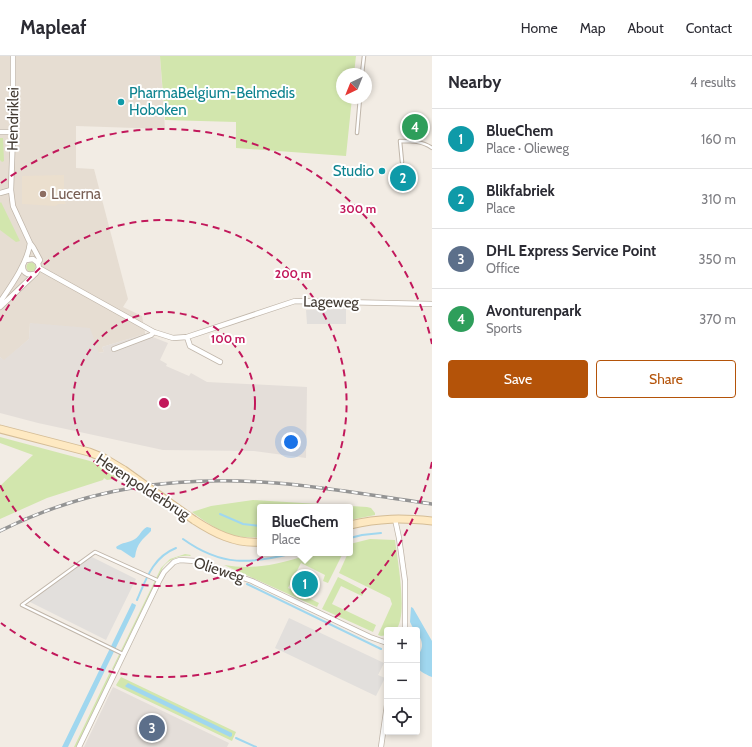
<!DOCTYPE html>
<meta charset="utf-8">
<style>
body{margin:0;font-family:Cabin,sans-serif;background:#f2f2f3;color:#2b2b33}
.controls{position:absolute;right:12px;bottom:12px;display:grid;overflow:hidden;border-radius:4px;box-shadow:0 2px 6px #0003}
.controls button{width:36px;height:36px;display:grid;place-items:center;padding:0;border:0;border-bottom:1px solid #e1e1e2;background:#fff;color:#2b2b33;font:20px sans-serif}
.compass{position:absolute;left:336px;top:12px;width:36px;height:36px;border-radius:50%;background:#fff;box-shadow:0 2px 6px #0003;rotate:223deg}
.you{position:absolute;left:291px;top:386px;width:14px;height:14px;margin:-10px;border:3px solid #fff;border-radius:50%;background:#1a73e8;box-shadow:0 0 0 6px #1a73e833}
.badge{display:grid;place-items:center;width:26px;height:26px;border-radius:50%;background:#b45309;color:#fff;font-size:13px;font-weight:700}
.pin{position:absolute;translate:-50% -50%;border:2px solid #fff;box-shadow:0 1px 4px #0006}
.popup{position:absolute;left:257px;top:448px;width:96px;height:52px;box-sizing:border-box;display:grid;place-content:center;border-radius:4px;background:#fff;filter:drop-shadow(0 1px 3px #0005);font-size:13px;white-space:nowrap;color:#7c7c81}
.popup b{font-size:15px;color:#2b2b33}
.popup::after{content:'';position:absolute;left:50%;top:100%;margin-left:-8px;border:8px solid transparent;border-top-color:#fff}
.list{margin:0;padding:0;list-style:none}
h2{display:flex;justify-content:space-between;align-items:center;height:52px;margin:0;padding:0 16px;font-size:17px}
h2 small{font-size:13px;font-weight:400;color:#7c7c81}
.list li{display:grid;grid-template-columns:26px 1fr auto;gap:12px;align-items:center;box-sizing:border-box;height:60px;padding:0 16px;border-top:1px solid #e1e1e2}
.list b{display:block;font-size:15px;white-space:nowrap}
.list p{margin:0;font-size:13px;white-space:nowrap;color:#7c7c81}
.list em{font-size:13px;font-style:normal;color:#7c7c81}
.actions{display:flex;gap:8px;padding:12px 16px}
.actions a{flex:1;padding:9px 0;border:1px solid #b45309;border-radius:4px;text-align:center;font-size:14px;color:#b45309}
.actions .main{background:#b45309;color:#fff}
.icon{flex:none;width:22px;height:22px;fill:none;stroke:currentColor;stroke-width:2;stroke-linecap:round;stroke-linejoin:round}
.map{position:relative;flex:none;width:432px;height:691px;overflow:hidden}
header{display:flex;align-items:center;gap:24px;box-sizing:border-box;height:56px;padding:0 20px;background:#fff;border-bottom:1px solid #e1e1e2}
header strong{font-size:19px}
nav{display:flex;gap:22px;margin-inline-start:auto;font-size:14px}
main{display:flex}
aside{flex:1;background:#fff}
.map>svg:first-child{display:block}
</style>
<header>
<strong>Mapleaf</strong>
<nav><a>Home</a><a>Map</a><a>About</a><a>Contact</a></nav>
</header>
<main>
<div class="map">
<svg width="432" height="691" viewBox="0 0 432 691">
<rect width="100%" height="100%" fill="#f2ece4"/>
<path fill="#e6ddd2" d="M0,0H160L165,73L76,70V112L94,113L128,243L123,251L142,260L145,276V278L102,291L104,296L98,297L30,267L29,283L4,305L0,301Z"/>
<path fill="#e4ded9" d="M30,267L90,272L99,297L104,296L102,291L145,278L168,287L160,304L167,308L166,310L189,320L191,317L207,326L307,331L306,402L254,395L163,394L38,367L0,357V301L4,304L29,283Z
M113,631L229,687L227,691H84Z"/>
<path fill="#ebdfce" d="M64,119V144L66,148H59L55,150L22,148V120Z"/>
<path fill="#d2e6ad" d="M160,0H356L354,18H342V42H352L346,100L236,92V66L165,64Z
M0,82H3L4,105L2,106L0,104Z
M1,146L20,185L16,186L0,174V147Z
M26.5 211a4.5 4.5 0 1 1 9 0a4.5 4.5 0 1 1-9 0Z
M0,381L90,405L102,410L120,422L107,424L104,422L103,424L47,442L0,463V430L33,399L0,387Z
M253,444L367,451L371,452L375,457V459L350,464V451H260V481C231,484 214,472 192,456L211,450Z
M370,483L395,484C397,501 409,564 395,574H387V579L381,580L378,579L392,548L390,542L339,517L348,497H350V488Z
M316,497H343L328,527L323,525L325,519L301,507L288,532L319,547L317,551L224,509C259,515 283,506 316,497Z
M185,498L191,499L190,500C179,499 170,503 163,511L113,614L112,613L161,512L170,503Z
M338,521L365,535L362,540L341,530L332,548L376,569L373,576L322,553Z
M110,616L112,617L76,691H74Z
M121,621L236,676L232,685L117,630L116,629Z"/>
<path fill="#e2dfdc" d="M346,253V268H307L306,254Z
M90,500L136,523L106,584L28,545Z
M289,562L384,607L378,619L385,622L376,640L275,592Z"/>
<path fill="#a0d7ef" d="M147,471L151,472V475C142,484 137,487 135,501L133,502L121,494L117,493L116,491C122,486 129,487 135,483C140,480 141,474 147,471Z
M132,547L136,549L135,552L68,691H62Z
M411,551L413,552L432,585V621C423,617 413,613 418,601C419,597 422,594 422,589C422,583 418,579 417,574H414L410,566Z
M128,627L232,677V680L230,681L126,631L125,630Z"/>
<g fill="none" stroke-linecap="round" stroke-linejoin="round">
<path stroke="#a0d7ef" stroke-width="2" d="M220,458L243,468L260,470
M350,482L362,479L381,477
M183,483C222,511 250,508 294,497
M247,528L381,593
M137,544C146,523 153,501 176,492
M236,682L256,691"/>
<g stroke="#c0b6aa" stroke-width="4.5">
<path id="lane" d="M362,18L364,0
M357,77L360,42
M402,106L400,85C412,85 422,85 432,92
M123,598L22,549L95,496L159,525"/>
</g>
<g stroke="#c0b6aa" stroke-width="6">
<path id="street" d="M13,0V76L11,134L13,150L30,187L33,191L40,204L38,207L39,212
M0,76H13
M0,137L11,134
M26,204L33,203L38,207
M23,209C22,216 27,220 34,218
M39,212L154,276L173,282L187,281L295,245L432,248
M0,246C11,230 28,206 30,187
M0,251L36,217L39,212
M187,281L190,290L220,306
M114,293L151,279L154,276
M395,463L399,482L405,525V574
M417,587V591
M79,691L159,525L164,516L174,506L180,504L195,505L252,525L370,581L387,587
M381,691L387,649"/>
</g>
<g stroke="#d5bd96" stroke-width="9">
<path id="secondary" d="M0,373L89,396L104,402L124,414
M194,464C214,477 235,488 260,486
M350,469C380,462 402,462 432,465"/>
</g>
<use href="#lane" stroke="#fff" stroke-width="2.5"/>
<use href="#street" stroke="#fff" stroke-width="4.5"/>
<use href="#secondary" stroke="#fee9c2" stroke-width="7"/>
<g stroke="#949494" stroke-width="3.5">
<path id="rail" d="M0,475C88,431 179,419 276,427C328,431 380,441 432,448"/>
</g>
<use href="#rail" stroke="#fff" stroke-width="2" stroke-dasharray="6" stroke-linecap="butt"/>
<g stroke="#d5bd96" stroke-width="9" stroke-linecap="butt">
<path id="secondary-bridge" d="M124,414L194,464"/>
</g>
<use href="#secondary-bridge" stroke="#fee9c2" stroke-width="7"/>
</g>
<g fill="none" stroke="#c2185b" stroke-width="2" stroke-dasharray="7 5">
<circle cx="164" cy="347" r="91"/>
<path d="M0 265A183 183 0 1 1 0 429"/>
<path d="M432 406A274 274 0 0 1 1 567M1 127A274 274 0 0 1 432 288"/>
</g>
<g fill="#0f9aa8" stroke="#fff" stroke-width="1.5">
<circle cx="121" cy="46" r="4"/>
<circle cx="382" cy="115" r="4"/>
</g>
<circle fill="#8d6e63" stroke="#fff" stroke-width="1.5" cx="43" cy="138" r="4"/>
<g text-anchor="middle" stroke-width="4" stroke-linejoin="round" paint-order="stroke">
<g font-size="15" fill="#0d838f" stroke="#fff" text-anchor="start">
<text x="129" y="42">PharmaBelgium-Belmedis<tspan x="129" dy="17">Hoboken</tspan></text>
<text x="374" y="120" text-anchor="end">Studio</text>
</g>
<g font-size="15" fill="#443c34" stroke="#fff">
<text transform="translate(13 63) rotate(-89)" y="5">Hendriklei</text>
<text transform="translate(331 246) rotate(1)" y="5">Lageweg</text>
<text transform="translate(143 431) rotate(33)" y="5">Herenpolderbrug</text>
<text transform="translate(219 514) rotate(18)" y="5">Olieweg</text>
</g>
<g font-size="15" fill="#785e54" stroke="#fff" text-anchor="start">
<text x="51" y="143">Lucerna</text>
</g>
</g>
<circle cx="164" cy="347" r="6" fill="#c2185b" stroke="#fff" stroke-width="2"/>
<g font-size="12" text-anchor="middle" font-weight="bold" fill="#c2185b" stroke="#fff" stroke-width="4" stroke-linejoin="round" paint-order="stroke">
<text x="358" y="157">300 m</text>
<text x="293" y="222">200 m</text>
<text x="228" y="287">100 m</text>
</g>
</svg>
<div class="controls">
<button>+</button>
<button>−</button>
<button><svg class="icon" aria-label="locate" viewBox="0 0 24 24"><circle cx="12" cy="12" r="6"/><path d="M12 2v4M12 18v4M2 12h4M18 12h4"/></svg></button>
</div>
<svg class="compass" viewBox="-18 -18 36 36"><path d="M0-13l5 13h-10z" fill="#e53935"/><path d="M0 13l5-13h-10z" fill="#7c7c81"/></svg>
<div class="you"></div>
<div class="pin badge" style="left:305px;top:528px;background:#0f9aa8">1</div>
<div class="popup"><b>BlueChem</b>Place</div>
<div class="pin badge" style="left:403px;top:122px;background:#0f9aa8">2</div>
<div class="pin badge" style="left:152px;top:672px;background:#5c6f8a">3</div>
<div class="pin badge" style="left:415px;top:71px;background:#2e9e5b">4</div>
</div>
<aside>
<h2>Nearby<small>4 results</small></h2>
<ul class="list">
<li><span class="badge" style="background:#0f9aa8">1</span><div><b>BlueChem</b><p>Place · Olieweg</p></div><em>160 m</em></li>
<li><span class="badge" style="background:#0f9aa8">2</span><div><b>Blikfabriek</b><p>Place</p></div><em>310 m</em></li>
<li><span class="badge" style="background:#5c6f8a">3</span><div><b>DHL Express Service Point</b><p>Office</p></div><em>350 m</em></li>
<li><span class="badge" style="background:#2e9e5b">4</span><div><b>Avonturenpark</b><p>Sports</p></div><em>370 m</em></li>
</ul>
<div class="actions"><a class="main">Save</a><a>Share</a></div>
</aside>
</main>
